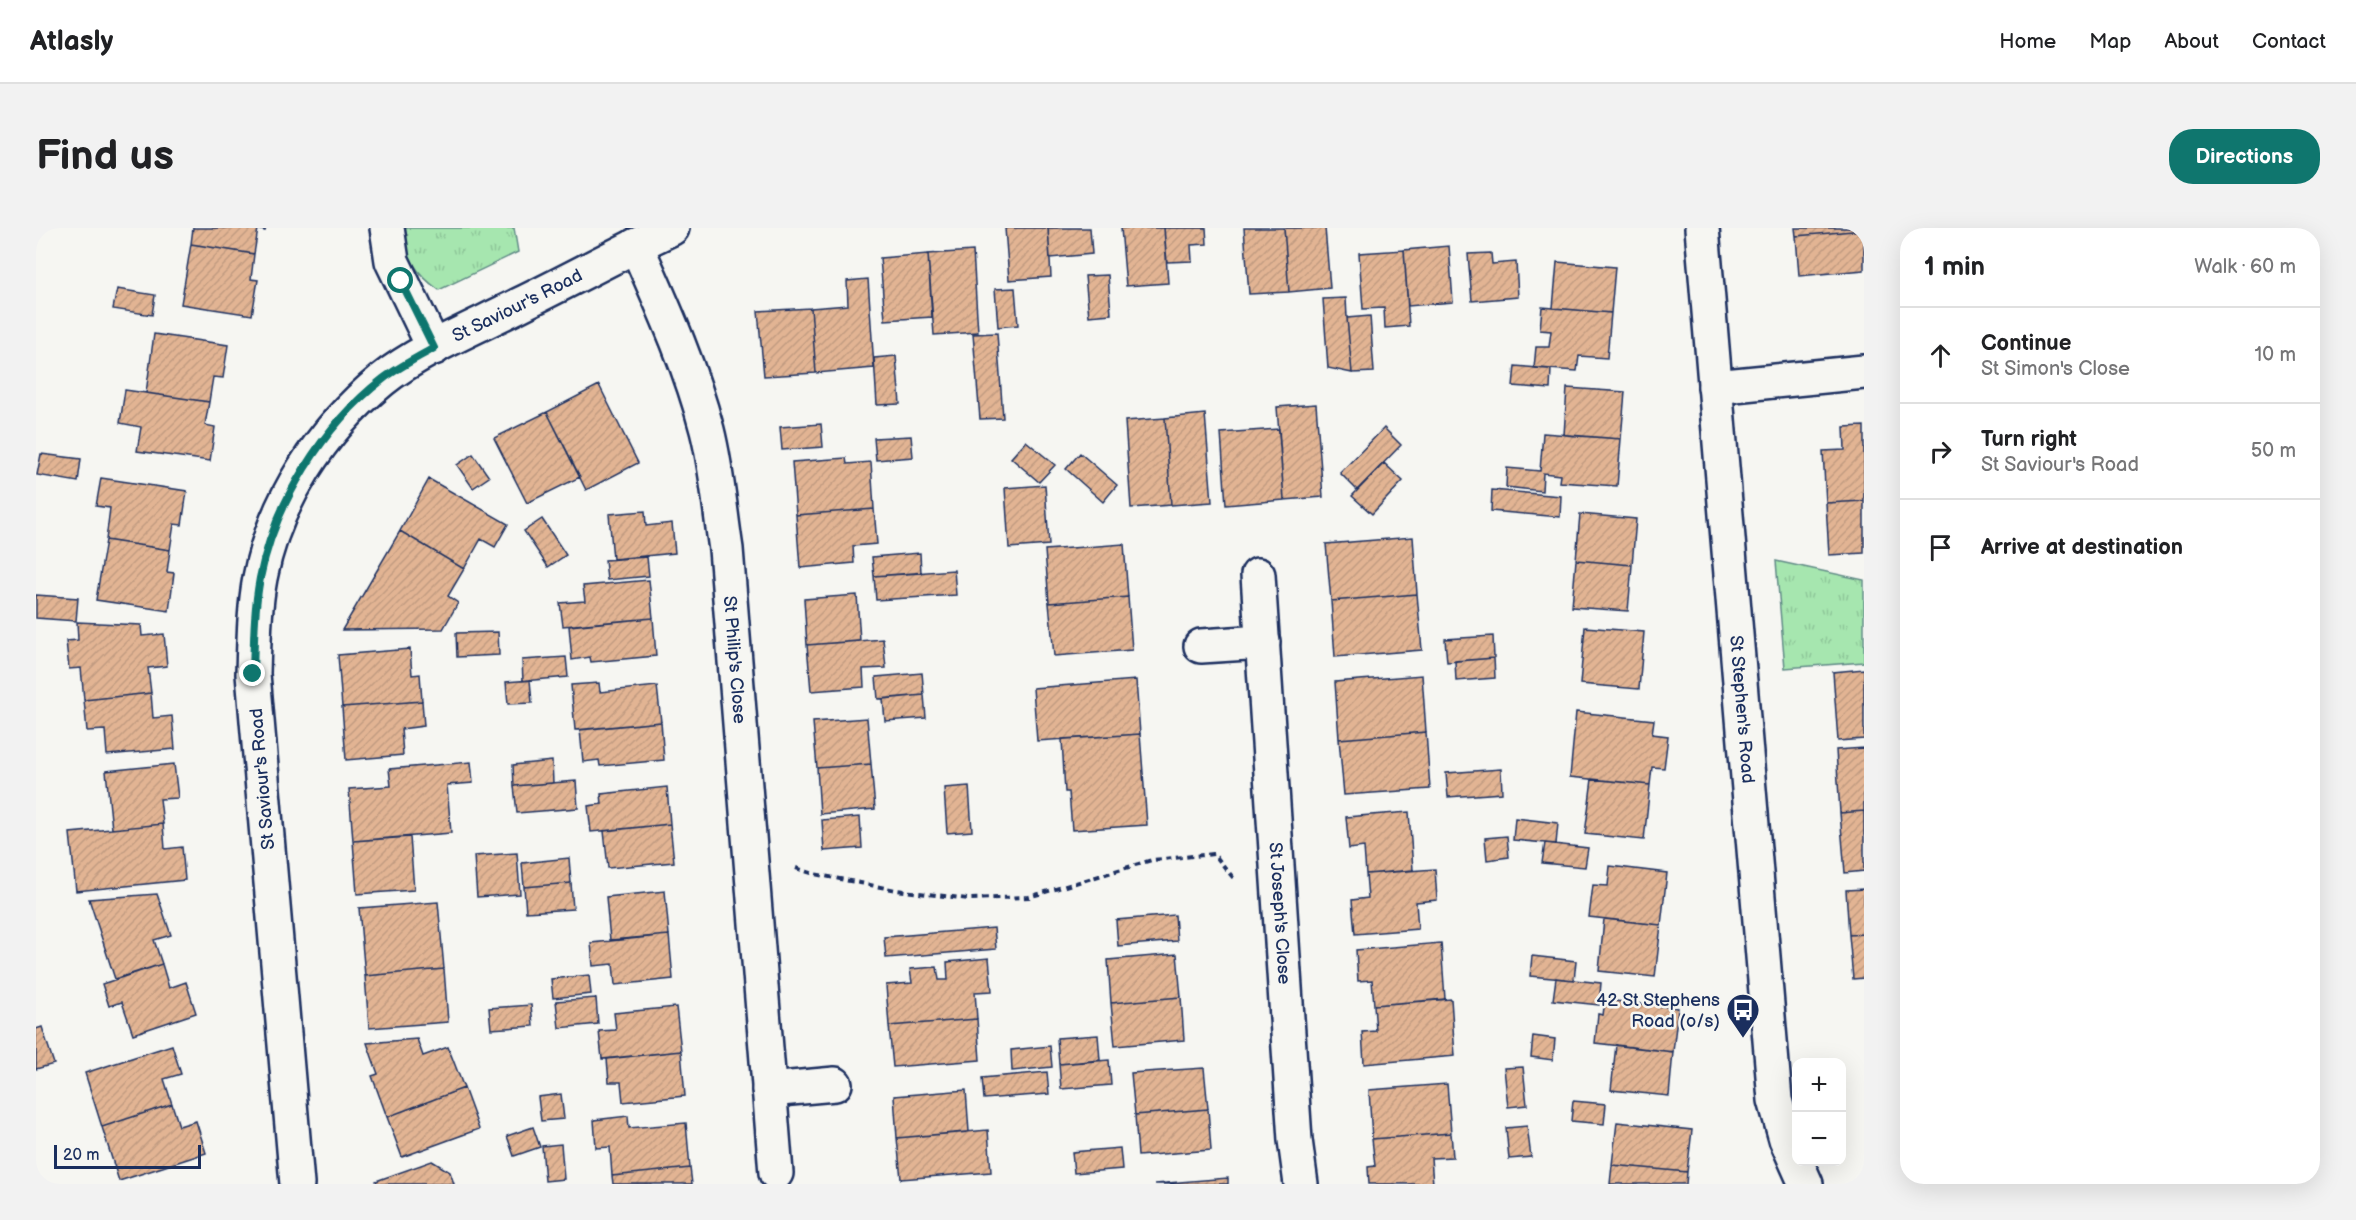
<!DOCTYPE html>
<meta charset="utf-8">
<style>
body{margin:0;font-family:"Balsamiq Sans",sans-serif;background:#f2f2f2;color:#202124}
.controls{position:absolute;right:18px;bottom:18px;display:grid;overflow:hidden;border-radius:12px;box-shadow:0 6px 24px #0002}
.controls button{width:54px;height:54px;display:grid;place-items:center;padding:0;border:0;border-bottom:2px solid #e0e0e0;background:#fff;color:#202124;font:30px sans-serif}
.scale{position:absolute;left:18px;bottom:15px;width:147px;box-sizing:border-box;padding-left:6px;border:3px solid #1b2f5e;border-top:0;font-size:16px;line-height:21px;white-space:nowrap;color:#1b2f5e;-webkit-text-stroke:4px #f6f6f2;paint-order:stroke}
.stop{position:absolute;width:18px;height:18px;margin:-14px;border:4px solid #0f766e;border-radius:50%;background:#fff}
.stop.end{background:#0f766e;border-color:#fff;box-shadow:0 2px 6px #0008}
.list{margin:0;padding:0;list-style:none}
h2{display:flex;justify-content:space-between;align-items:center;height:78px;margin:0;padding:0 24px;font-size:26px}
h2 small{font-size:20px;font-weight:400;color:#757577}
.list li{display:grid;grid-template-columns:39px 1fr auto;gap:18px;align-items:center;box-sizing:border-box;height:96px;padding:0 24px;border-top:2px solid #e0e0e0}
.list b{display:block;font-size:22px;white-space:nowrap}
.list p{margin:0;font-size:20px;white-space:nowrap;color:#757577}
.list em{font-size:20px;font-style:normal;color:#757577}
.icon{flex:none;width:33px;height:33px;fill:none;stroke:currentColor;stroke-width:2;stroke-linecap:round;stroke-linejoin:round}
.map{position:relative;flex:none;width:1828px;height:956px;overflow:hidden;border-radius:24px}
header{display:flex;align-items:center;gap:36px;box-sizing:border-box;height:84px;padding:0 30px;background:#fff;border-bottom:2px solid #e0e0e0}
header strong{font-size:28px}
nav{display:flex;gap:33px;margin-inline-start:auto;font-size:21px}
.intro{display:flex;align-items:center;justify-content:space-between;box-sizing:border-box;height:144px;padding:0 36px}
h1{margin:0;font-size:42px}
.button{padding:15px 27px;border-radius:24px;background:#0f766e;color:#fff;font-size:21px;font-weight:700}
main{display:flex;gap:36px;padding:0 36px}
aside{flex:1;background:#fff;border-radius:24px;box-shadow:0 6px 24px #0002}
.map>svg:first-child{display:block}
</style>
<header>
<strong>Atlasly</strong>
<nav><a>Home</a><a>Map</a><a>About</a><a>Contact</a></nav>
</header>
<div class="intro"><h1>Find us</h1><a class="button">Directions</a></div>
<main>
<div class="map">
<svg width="1828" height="956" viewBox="0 0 1828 956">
<defs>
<pattern id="grass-tufts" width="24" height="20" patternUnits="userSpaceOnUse" patternTransform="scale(1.5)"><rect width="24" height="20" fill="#a6e6af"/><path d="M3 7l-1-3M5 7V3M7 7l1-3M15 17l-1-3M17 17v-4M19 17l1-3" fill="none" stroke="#8ec699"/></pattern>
<pattern id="building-hatch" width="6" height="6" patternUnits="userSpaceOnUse" patternTransform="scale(1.5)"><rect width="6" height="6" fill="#e2b493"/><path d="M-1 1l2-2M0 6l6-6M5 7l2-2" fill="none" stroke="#c19b81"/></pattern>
</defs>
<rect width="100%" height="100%" fill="#f6f6f2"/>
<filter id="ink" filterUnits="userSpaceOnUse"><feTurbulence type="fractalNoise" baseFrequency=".0167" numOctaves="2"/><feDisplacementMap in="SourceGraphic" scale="12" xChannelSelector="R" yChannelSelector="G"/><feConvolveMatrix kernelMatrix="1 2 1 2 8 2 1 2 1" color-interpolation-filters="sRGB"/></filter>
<g filter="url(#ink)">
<path fill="url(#grass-tufts)" stroke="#608a86" stroke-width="1.5" d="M367,0H478L482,24L403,62C380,46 369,28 367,0Z
M1740,333L1828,352V434L1749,440Z"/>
<path fill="url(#building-hatch)" stroke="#1b2f5e" stroke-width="1.5" d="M157,0H230L229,3L222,1L218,26L155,16Z
M969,0H1012L1015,49L973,52Z
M1012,0H1054L1056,26L1014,30Z
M1085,0H1128L1132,55L1090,58Z
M1128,0H1170L1171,16L1155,17L1156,33L1131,34Z
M1208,0H1248L1253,64L1213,66Z
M1248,0H1289L1294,60L1253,64Z
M1759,0H1828V2L1760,8Z
M1828,2V42L1763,48L1760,8Z
M155,16L218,26L215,51L222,52L216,87L145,76Z
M1413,18L1417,74L1372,78L1368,22Z
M1368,22L1373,98L1349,100L1348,80L1327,81L1323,25Z
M937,23L942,104L898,107L892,26Z
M1455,25L1456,36L1480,34L1482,69L1436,73L1432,26Z
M892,26L896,89L849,92L844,30Z
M1521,34L1579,39L1575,85L1517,80Z
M1072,47L1075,86L1053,88L1049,48Z
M832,51L838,140L780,145L775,80L812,77L811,53Z
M979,60L982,97L962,99L959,61Z
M81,61L119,67L116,87L77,81Z
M1310,70L1311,90L1316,145L1292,140L1287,71Z
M1506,79L1575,85L1571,130L1543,128L1541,143L1498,140L1500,119H1513L1515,103L1504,102Z
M775,80L780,145L728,148L722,83Z
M1334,88L1338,144L1316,145L1311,90Z
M961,105L967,190L944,191L937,106Z
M118,106L192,117L187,150L177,149L173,174L110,165Z
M860,128L864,176L841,177L838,130Z
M1479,138L1515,141L1514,161L1477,158Z
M563,157L602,235L550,262L511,184Z
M1531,160L1589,164L1585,211L1528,207Z
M89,162L173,174L169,197L179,199L174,233L101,223L105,199L84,195Z
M1280,176L1287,269L1248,272L1241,179Z
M511,184L544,249L491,275L458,210Z
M1169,186L1176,274L1135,277L1129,190Z
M1129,190L1135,277L1095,280L1089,193Z
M785,196L787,219L746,222L744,199Z
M1828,198V273L1790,275L1787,223L1809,222L1808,199Z
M1348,200L1365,217L1321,262L1304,245Z
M1243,201L1248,272L1190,277L1185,205Z
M1507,205L1585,211L1581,258L1523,254L1524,247L1507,245L1506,263L1470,259L1471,240L1504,243Z
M875,208L877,229L840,232L838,210Z
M990,213L1019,237L1003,254L975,230Z
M1044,225L1081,257L1067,274L1030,241Z
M5,226L45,231L42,254L1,247Z
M437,226L453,249L437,260L421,237Z
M810,230L811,236L835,234L838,281L760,287L756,234Z
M1348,235L1367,253L1336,286L1316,268Z
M65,250L151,263L146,297L138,296L134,322L70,312L74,280L60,278Z
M393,251L472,296L459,319L445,311L428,341L364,303Z
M1009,257L1013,317L973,320L969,260Z
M1456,262L1525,268L1524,289L1455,283Z
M1828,273V325L1793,327L1790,275Z
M838,281L841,316L817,318L818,335L764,340L760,287Z
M609,283L610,298L636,295L639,325L577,331L573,286Z
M1544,286L1600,291L1596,337L1540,332Z
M506,291L530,327L512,339L488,303Z
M364,303L428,341L412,368L422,375L407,401L306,402Z
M1377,309L1381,366L1295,373L1290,316Z
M70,312L134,322L131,344L138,345L133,383L60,372Z
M1088,316L1092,369L1013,375L1009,322Z
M884,325L885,345L838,348L836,329Z
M611,329L613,348L571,352L569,332Z
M1540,332L1596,337L1592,383L1536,379Z
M918,342L920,367L840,372L838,348Z
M613,352L617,390L527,398L524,375L549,373L547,358Z
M1381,366L1386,422L1299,429L1295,373Z
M0,367L42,370L40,393L0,390Z
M821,367L824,413L771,417L768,371Z
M1092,369L1096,422L1018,428L1013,375Z
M617,390L620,428L555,434L554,429L536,432L533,398Z
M41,394L105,397L106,408L128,406L131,438L112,440L115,465L48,472L45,440L33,441L30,413L42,412Z
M1549,399L1608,404L1603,461L1544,456Z
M462,404L463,427L421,429L420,405Z
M1457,408L1458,430L1411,434L1409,411Z
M847,411L850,440L827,441L828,459L775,463L771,417Z
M374,421L376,447L384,446L386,473L306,479L302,427Z
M530,429L532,449L487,453L486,432Z
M1458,430L1459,450L1420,453L1419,433Z
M1828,441V511L1802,513L1797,444Z
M886,445L888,467L842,471L840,449Z
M1386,447L1390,504L1303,511L1299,454Z
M494,452L496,475L472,476L470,454Z
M1100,452L1104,506L1001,513L997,460Z
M563,455L564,464L621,458L625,494L539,502L535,457Z
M115,465L117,490L136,488L139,521L71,527L69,502L51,503L48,472Z
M888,467L890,490L849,493L847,471Z
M386,473L388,498L365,501L367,527L310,532L306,479Z
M1540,484L1618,492L1616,506L1632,508L1628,540L1616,539L1614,557L1534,549Z
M831,490L835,536L781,540L777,494Z
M625,494L628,532L564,538L563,532L547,534L544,502Z
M1390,504L1394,561L1308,567L1303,511Z
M1104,506L1111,597L1036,602L1033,564H1029L1026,511Z
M1828,520V583L1804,585L1800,522Z
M516,533L517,555L478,558L477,537Z
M435,534L437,555L411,557L415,605L317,613L313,561L355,558L353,541Z
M138,536L142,570L124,571L127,596L76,601L70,543Z
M835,536L839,581L784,586L781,540Z
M1465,541L1466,565L1412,569L1410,545Z
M1556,551L1614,557L1608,612L1549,606Z
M540,553L542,580L481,585L478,558Z
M933,558L936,603L911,605L908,560Z
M631,559L634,596L555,604L552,578L566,576L565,566Z
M1828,583V643L1809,645L1804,585Z
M1373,584L1377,642L1330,646L1328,619L1313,621L1310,589Z
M824,589L826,620L788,623L786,592Z
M1479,590L1522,595L1520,616L1477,612Z
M127,596L129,621L146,619L149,652L40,663L34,605Z
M634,596L638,634L572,640L568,603Z
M1471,608L1473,629L1451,632L1449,610Z
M374,609L378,662L321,666L317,613Z
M1509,615L1552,620L1549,639L1506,635Z
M481,625L484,666L441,669L438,628Z
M533,630L535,655L488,659L486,635Z
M1574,638L1631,645L1625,697L1553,689L1557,657L1572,658Z
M1399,641L1401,672L1380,674L1382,701L1319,706L1316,672L1332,670L1330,646Z
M535,655L537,681L490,684L488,659Z
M1828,661V706L1813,707L1810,662Z
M629,663L633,707L574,712L570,669Z
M121,666L135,707L118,712L126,736L79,751L53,671Z
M402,674L408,741L329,748L323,680Z
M1139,687L1141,713L1082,718L1080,692Z
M1568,691L1625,697L1619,749L1563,743Z
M958,700L960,721L850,730L848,709Z
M1828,706V750L1817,751L1813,707Z
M633,707L637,751L579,757L577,736L557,738L555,715Z
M1405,715L1409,771L1338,777L1336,752L1322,753L1320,722Z
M1141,726L1145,769L1075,775L1072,732Z
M1496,728L1540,733L1538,752L1494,748Z
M953,730L956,763L939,764L941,791L853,798L850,757L876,755L874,741L901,739L903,752H912L911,734Z
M126,736L133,760L150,754L160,785L97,806L86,774L73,778L66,756Z
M408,741L412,794L333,800L329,748Z
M553,747L555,766L517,770L515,751Z
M1520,750L1565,755L1563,777L1517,772Z
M1145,769L1148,812L1079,818L1075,775Z
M560,770L562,796L523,800L520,773Z
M1415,771L1419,828L1328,836L1326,804L1340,803L1338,777Z
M1569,772L1642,780L1637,824L1559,815L1562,786L1567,787Z
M495,777L497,798L455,801L453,780Z
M640,779L645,823L566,831L563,803L580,802L578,785Z
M941,791L944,832L857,839L853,798Z
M6,799L18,836L0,841V801Z
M1062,807L1064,832L1023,836L1021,810Z
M1497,808L1519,811L1517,832L1495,829Z
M381,811L387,828L412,819L428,860L351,889L336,848L342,846L331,815Z
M136,817L145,846L128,851L136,876L66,899L49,845Z
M1580,817L1637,824L1633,868L1575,862Z
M1014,818L1016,839L976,843L975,822Z
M645,823L649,868L587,874L585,854H573L571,831Z
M1073,832L1075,857L1025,861L1023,836Z
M1487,839L1491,877L1472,879L1468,840Z
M1168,840L1172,881L1099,887L1095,845Z
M1011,844L1013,866L948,871L946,850Z
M1411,856L1415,905L1336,911L1333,862Z
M428,860L443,901L366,929L351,889Z
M930,862L933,904L861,910L858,868Z
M525,866L528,891L505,893L502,869Z
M1537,873L1570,876L1568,896L1535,893Z
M136,876L143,898L160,893L170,925L83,953L66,899Z
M1172,881L1175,922L1102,928L1099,887Z
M592,888L593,900L650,895L654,940L576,948L574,919L560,920L558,892Z
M1581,894L1656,902L1651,944L1576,937Z
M1491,898L1495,929L1473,931L1470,900Z
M497,899L504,919L478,928L471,908Z
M952,902L955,944L865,951L861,910Z
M1415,905L1417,929L1395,930L1397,956H1333L1332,939L1339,938L1336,911Z
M525,916L528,951L509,953L506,918Z
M1084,920L1086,941L1038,945L1036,924Z
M396,933L414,944L418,956H341L340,953Z
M1576,937L1651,944L1650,956H1574Z
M654,940L656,956H577L576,948Z
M1192,950V956H1119Z"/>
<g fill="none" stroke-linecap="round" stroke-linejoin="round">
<g stroke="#1b2f5e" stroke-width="38">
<g id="minor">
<path d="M351,0L356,33L398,120"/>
<path id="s1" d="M1666,0L1739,872L1750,911L1770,956"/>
<path id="s2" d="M600,17C627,78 654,137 671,202C681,241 684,282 690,321L740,945"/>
<path d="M1679,159L1828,144"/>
<path id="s3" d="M1222,347L1259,912L1265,956"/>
<path d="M1165,418L1227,414"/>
<path d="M733,862L799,856"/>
<path id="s4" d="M261,956L217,446C218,414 218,382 224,350C238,274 286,201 346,152C383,122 442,98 485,76C536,51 585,24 636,0"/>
</g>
</g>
<path stroke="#1b2f5e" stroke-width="4" stroke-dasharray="6 4.5" stroke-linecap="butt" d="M760,640L778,646L860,662L932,671L993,669L1116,632L1178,626L1199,652"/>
<use href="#minor" stroke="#f6f6f2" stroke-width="33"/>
</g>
</g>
<g fill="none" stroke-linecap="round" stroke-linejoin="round" filter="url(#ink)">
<path stroke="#0f766e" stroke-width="8" d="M217,446C218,413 218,382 224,350C238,277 287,197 347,151C363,139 381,130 398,120L365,53"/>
</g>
<defs>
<g id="bus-pin" transform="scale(1.725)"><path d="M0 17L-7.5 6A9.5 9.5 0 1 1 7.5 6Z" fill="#1b2f5e" stroke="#f6f6f2"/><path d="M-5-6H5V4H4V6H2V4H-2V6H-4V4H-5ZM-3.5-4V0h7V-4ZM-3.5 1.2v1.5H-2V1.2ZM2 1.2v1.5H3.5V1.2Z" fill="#fff"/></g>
</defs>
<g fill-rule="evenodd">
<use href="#bus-pin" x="1707" y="782"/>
</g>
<g text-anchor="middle" stroke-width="5" stroke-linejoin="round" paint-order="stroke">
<g font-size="18" fill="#1b2f5e" stroke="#f6f6f2">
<text dy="6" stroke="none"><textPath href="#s4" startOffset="1000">St Saviour's Road</textPath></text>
<text dy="6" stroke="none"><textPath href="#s2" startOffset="430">St Philip's Close</textPath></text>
<text dy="6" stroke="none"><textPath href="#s1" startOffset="483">St Stephen's Road</textPath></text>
<text transform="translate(226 551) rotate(-95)" y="6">St Saviour's Road</text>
<text dy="6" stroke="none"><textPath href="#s3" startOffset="339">St Joseph's Close</textPath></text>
</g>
<g font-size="18" fill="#1b2f5e" stroke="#f6f6f2" text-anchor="end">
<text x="1684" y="778">42 St Stephens<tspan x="1684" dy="21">Road (o/s)</tspan></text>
</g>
</g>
</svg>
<div class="controls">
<button>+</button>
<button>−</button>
</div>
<div class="scale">20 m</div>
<div class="stop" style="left:365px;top:53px"></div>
<div class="stop end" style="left:217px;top:446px"></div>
</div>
<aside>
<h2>1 min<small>Walk · 60 m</small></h2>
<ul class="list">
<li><svg class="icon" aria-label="ahead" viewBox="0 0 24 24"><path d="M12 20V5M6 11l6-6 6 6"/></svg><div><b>Continue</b><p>St Simon's Close</p></div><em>10 m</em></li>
<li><svg class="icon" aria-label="right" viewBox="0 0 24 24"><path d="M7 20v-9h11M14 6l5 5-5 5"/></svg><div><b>Turn right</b><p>St Saviour's Road</p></div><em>50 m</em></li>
<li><svg class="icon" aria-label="arrive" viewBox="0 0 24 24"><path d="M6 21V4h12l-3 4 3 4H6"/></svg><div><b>Arrive at destination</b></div></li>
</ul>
</aside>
</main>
